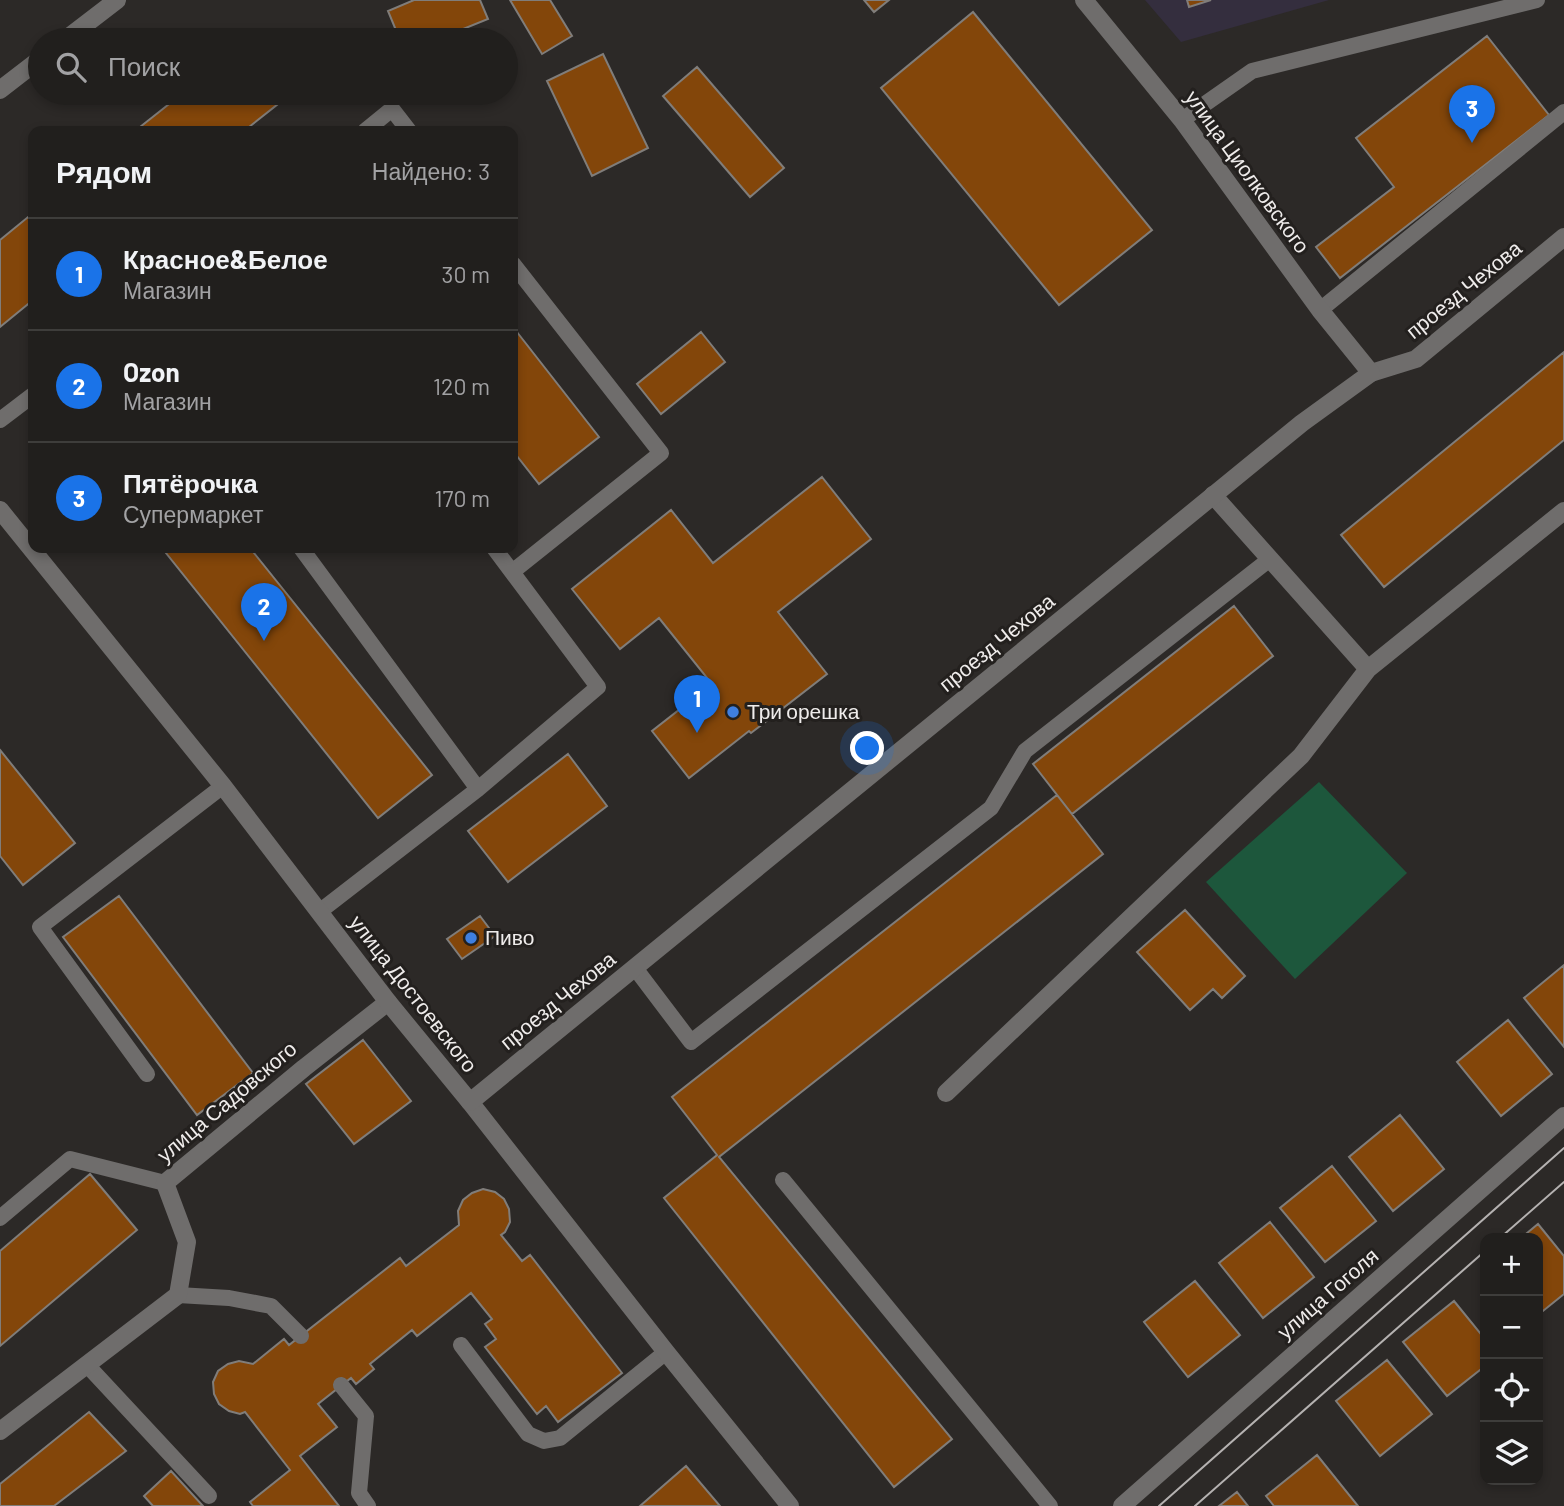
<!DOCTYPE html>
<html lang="ru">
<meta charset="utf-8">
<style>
body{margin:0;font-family:Barlow,sans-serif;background:#2d2c2a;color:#f1f3f6}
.controls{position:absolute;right:21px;bottom:21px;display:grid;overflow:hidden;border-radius:14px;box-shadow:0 4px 10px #0003}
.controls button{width:63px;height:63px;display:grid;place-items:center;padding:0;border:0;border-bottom:2px solid #3e3d3b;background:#211f1d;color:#f1f3f6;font:35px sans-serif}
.you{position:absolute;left:868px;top:749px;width:24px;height:24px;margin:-18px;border:5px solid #fff;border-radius:50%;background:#1a73e8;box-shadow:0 0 0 10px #1a73e833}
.badge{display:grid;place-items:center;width:46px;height:46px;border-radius:50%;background:#1a73e8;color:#fff;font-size:23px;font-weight:700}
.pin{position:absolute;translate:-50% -58px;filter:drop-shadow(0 2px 4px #0008)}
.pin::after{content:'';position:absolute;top:37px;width:24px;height:21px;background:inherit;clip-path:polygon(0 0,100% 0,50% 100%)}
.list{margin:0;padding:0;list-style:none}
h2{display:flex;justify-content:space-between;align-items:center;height:91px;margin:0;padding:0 28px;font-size:30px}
h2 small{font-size:23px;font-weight:400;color:#a2a2a4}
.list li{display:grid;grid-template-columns:46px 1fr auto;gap:21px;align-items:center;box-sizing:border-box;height:112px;padding:0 28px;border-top:2px solid #3e3d3b}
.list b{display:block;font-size:26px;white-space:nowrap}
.list p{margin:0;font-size:23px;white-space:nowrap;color:#a2a2a4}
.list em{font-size:23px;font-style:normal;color:#a2a2a4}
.icon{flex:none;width:38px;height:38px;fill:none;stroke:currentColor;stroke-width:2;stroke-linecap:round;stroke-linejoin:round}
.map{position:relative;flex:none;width:1564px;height:1506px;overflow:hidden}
.search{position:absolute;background:#211f1d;box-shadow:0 4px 10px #0003;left:28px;top:28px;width:490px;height:77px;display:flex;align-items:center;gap:18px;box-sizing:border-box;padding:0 24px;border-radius:38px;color:#a2a2a4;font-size:26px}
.panel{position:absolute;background:#211f1d;box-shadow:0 4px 10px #0003;left:28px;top:126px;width:490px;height:427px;border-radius:14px}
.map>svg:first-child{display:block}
</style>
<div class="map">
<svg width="1564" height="1506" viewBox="0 0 1564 1506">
<rect width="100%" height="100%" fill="#2c2927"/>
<path fill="#342e3e" d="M1145,0H1329L1181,42Z"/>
<path fill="#1d573c" d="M1319,782L1407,873L1295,979L1206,882Z"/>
<path fill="#83460a" stroke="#807d7a" stroke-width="2" d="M414,0H480L488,19L436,40H400L388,11Z
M510,0H550L572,36L542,54Z
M864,0H889L874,12Z
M1187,0H1211L1189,7Z
M973,12L1152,230L1059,305L881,88Z
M1487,36L1549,115L1340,278L1316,247L1394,187L1356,138Z
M603,54L648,148L592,176L547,81Z
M697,67L784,168L750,197L663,96Z
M183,93H269L278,104L244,131H135Z
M33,213V300L0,327V240Z
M513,327L599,437L539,484L513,451Z
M701,332L725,362L661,414L637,384Z
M1564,352V440L1384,587L1341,535Z
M822,477L871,539L778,612L827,674L751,733L749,731L689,778L652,731L712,684L659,618L620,649L572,589L671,510L713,563Z
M162,548H250L432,775L378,818Z
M1234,606L1273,656L1072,814L1033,764Z
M0,750L75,843L23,885L0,856Z
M568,754L607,806L508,882L468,831Z
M1057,795L1103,854L719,1157L952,1439L894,1487L664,1198L717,1155L672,1097Z
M119,896L253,1073L197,1115L63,937Z
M1185,910L1245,976L1222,998L1213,989L1190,1010L1137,952Z
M480,916L495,936L462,959L447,939Z
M1564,965V1047L1524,998Z
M1508,1020L1552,1074L1501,1116L1457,1062Z
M363,1040L411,1101L354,1144L306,1084Z
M1400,1115L1444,1169L1393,1211L1349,1157Z
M1332,1166L1376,1221L1325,1262L1280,1208Z
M90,1174L137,1230L0,1346V1251Z
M483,1189L495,1192L504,1199L509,1209L510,1222L505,1232L501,1235L522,1261L530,1255L622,1373L558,1422L546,1406L537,1414L485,1347L496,1339L485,1324L492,1319L471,1293L417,1336L412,1330L370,1364L374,1369L356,1384L351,1378L318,1404L337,1427L300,1456L339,1506H253L250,1502L290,1470L245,1412L240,1414L229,1411L219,1404L214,1394L213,1382L218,1371L228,1364L239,1361L253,1364L284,1339L289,1345L400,1258L406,1266L459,1225L458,1211L463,1200L472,1193Z
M1270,1222L1314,1277L1263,1318L1219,1263Z
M1538,1224L1564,1256V1294L1538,1315V1238H1521Z
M1195,1281L1240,1335L1188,1377L1144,1322Z
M1454,1301L1485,1339V1366L1447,1396L1403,1342Z
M1387,1360L1432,1414L1380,1456L1336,1401Z
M89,1412L126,1451L54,1506H0V1484Z
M1317,1455L1358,1506H1274L1266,1496Z
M686,1466L720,1506H640Z
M171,1471L203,1506H153L144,1496Z
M1237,1492L1248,1506H1219Z"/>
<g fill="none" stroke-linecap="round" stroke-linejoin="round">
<path stroke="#6f6d6c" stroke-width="16" d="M1182,120L1252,71L1537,0
M365,131L392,109L409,131
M1320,310L1564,112
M0,420L33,395
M301,548L478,789
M512,572L661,453L513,264
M319,912L478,789L598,687L494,548
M635,968L691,1042L991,808L1025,751L1270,559
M147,1074L40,927L223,786
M783,1180L1050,1506
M0,1218L70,1159L165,1183
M178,1295L229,1298L271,1306L301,1336
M461,1345L528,1434L544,1441L560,1438L666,1352
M87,1365L209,1496
M341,1385L366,1416L359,1493L368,1506"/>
<path stroke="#6f6d6c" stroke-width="18" d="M65,40L117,0
M0,90L40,59
M1371,373L1416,359L1564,237
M1368,669L1564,511
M946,1093L1301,756L1368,669L1213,495
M470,1102L666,1352L790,1506
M0,1431L178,1295L187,1242L165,1183L304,1068L388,1002
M1122,1506L1564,1116"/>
<path stroke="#6f6d6c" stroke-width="18" d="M0,510L223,786L388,1002L470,1102L1302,423L1371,373L1320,310L1182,120L1084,0"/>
<path stroke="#b5b2b1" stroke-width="2" d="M1500,1238L1564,1182
M1159,1506L1564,1148
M1195,1506L1485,1251"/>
</g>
<g fill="#3f7fe0" stroke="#23201e" stroke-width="2.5">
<circle cx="733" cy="712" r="7"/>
<circle cx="471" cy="938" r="7"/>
</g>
<g text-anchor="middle" stroke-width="6" stroke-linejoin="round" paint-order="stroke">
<g font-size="21" fill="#efeceb" stroke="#23201e">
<text transform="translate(1247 172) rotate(54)" y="7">улица Циолковского</text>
<text transform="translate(1464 290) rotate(-39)" y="7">проезд Чехова</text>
<text transform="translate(997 643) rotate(-39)" y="7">проезд Чехова</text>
<text transform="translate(413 994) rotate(52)" y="7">улица Достоевского</text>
<text transform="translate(558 1001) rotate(-39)" y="7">проезд Чехова</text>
<text transform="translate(227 1102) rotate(-40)" y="7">улица Садовского</text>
<text transform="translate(1328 1294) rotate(-41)" y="7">улица Гоголя</text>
</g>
<g font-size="21" fill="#efeceb" stroke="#23201e" text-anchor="start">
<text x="747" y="719">Три орешка</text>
<text x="485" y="945">Пиво</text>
</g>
</g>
</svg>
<div class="controls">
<button>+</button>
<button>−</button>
<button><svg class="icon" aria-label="locate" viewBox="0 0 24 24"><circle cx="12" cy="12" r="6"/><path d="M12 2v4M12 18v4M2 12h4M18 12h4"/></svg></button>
<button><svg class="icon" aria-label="layers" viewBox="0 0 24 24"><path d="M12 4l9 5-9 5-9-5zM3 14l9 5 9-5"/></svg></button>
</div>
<div class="you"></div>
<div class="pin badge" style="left:697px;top:733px">1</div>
<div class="pin badge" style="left:264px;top:641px">2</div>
<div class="pin badge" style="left:1472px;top:143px">3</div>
<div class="search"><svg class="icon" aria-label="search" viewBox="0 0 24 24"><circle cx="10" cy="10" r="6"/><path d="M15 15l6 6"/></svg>Поиск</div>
<section class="panel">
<h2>Рядом<small>Найдено: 3</small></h2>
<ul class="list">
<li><span class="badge">1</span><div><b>Красное&amp;Белое</b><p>Магазин</p></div><em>30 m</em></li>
<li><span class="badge">2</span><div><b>Ozon</b><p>Магазин</p></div><em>120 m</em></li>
<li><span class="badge">3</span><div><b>Пятёрочка</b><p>Супермаркет</p></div><em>170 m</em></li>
</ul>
</section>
</div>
